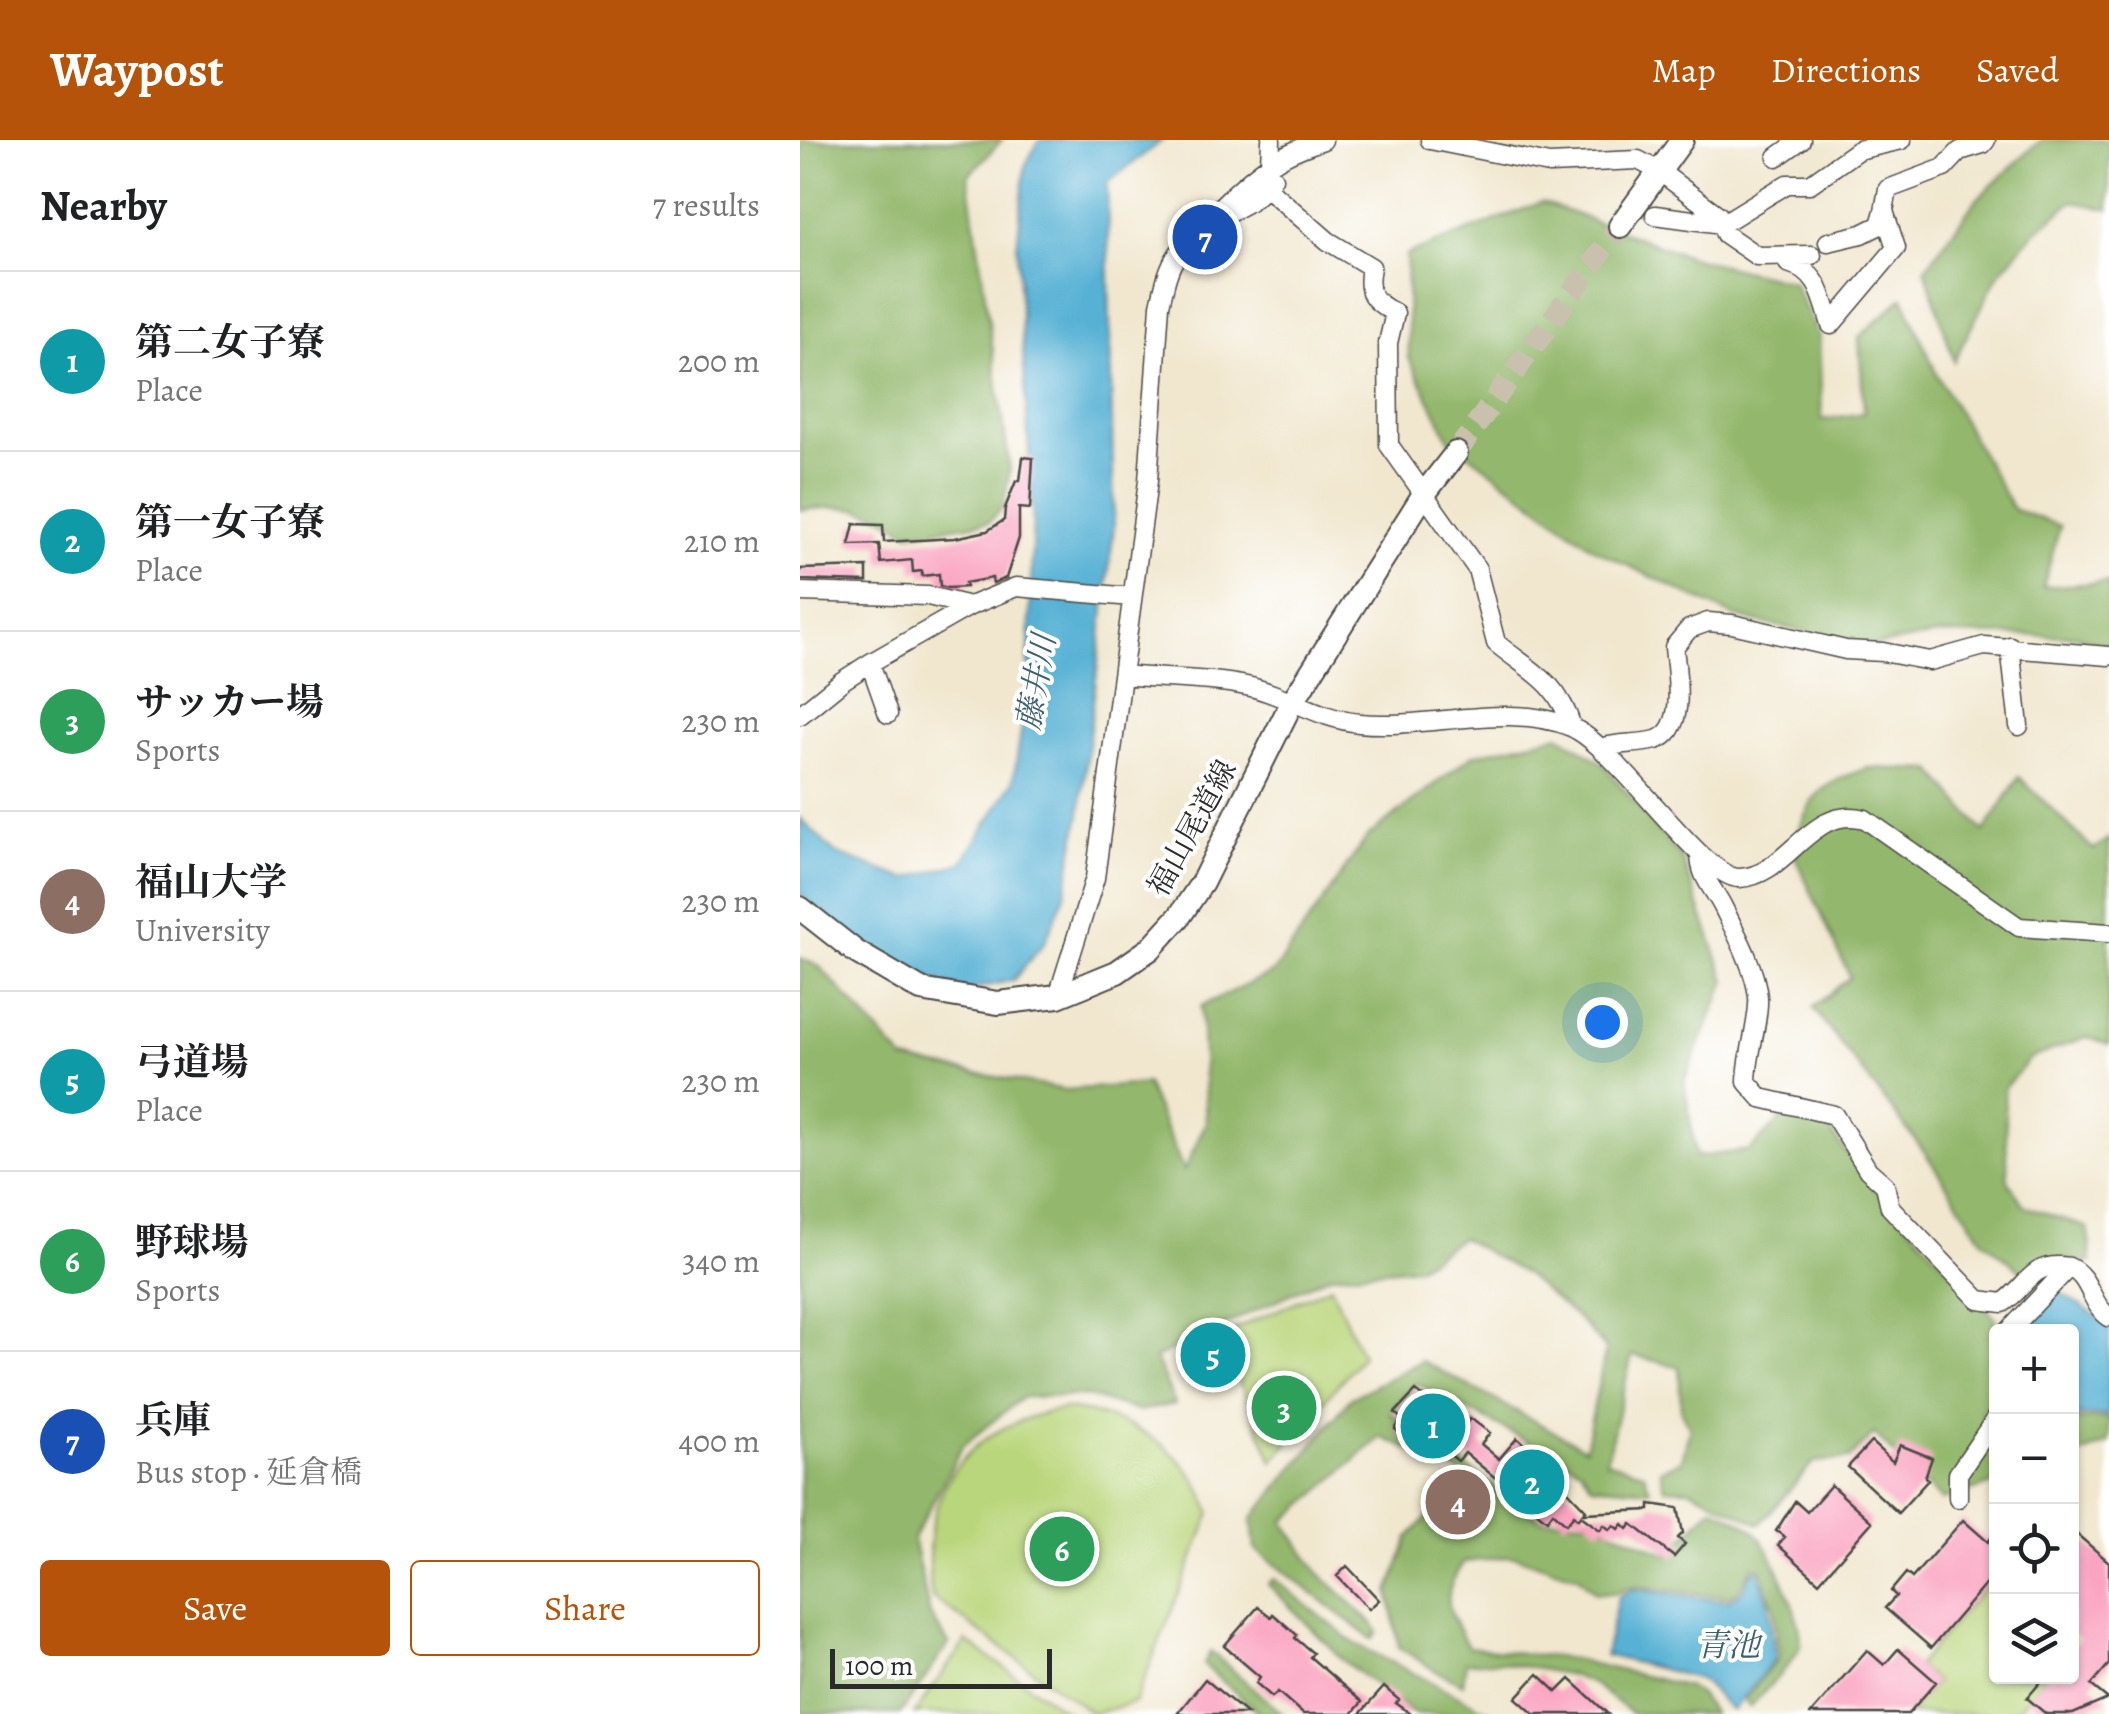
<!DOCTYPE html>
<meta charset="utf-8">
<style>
body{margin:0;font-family:Alegreya,"Noto Serif JP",serif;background:#f6f6f6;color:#202124}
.controls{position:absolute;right:30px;bottom:30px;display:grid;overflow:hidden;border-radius:10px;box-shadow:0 2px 8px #0004}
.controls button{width:90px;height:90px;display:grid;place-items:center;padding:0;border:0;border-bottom:2px solid #e0e0e0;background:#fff;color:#202124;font:50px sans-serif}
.scale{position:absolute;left:30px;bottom:25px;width:222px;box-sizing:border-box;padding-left:10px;border:5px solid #2b2b2b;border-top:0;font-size:28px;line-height:35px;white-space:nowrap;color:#2b2b2b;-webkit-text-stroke:8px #fff;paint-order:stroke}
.you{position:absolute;left:802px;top:882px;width:35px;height:35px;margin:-25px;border:8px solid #fff;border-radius:50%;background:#1a73e8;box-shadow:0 0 0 15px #1a73e833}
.badge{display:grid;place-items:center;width:65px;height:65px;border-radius:50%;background:#b45309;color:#fff;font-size:32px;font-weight:700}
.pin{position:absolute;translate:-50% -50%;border:5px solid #fff;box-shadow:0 2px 10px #0006}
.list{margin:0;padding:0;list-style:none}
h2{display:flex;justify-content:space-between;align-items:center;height:130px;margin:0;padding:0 40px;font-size:42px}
h2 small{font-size:32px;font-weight:400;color:#757577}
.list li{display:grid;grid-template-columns:65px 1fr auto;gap:30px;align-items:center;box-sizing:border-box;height:180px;padding:0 40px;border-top:2px solid #e0e0e0}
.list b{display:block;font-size:38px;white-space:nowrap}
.list p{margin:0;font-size:32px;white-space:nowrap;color:#757577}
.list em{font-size:32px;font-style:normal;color:#757577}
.actions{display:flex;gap:20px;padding:30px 40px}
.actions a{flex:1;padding:22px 0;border:2px solid #b45309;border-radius:10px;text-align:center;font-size:35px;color:#b45309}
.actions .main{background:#b45309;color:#fff}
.icon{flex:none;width:55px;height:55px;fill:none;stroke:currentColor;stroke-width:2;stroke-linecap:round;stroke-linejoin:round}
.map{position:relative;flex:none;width:1309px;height:1574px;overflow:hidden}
header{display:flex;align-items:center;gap:60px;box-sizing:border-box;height:140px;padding:0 50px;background:#b45309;color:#fff}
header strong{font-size:48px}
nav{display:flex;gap:55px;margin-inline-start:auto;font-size:35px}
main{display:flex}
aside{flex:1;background:#fff}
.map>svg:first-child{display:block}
</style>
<header>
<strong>Waypost</strong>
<nav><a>Map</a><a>Directions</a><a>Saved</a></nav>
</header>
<main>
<aside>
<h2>Nearby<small>7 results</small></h2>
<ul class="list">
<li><span class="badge" style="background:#0f9aa8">1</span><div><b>第二女子寮</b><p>Place</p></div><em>200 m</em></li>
<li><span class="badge" style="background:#0f9aa8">2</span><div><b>第一女子寮</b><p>Place</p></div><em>210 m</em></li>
<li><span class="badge" style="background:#2e9e5b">3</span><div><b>サッカー場</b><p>Sports</p></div><em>230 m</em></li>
<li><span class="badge" style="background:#8d6e63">4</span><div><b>福山大学</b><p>University</p></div><em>230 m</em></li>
<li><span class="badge" style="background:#0f9aa8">5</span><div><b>弓道場</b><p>Place</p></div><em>230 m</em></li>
<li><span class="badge" style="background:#2e9e5b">6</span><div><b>野球場</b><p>Sports</p></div><em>340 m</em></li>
<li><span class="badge" style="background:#1a4fb4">7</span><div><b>兵庫</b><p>Bus stop · 延倉橋</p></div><em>400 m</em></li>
</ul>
<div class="actions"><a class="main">Save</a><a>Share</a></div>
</aside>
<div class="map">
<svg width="1309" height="1574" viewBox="0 0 1309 1574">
<rect width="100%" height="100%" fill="#fff"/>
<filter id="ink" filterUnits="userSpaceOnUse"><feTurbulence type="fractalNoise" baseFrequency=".01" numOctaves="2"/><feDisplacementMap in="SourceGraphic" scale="20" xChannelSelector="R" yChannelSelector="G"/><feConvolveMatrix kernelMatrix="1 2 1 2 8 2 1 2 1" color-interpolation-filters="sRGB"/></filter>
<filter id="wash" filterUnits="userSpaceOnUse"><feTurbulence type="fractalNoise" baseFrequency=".0048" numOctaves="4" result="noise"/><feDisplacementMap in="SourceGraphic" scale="40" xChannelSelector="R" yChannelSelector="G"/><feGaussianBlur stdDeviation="2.25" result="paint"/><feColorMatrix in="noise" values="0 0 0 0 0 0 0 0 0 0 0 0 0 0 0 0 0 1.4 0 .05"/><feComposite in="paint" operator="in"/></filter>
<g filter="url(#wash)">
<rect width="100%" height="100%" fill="#f1e7cf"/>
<path fill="#bad67c" stroke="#728054" stroke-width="2.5" d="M531,1146L562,1216L473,1321L420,1196Z
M265,1269C331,1276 389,1308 411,1373L335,1562L293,1574L132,1457C117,1355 161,1286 265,1269Z
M1196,1435V1536L1246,1537L1213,1574H1108L1136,1542L1117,1526Z
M166,1501L269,1574H114Z"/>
<path fill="#93b76c" stroke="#5f714c" stroke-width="2.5" d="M0,0H202L168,36L210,331L203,367L189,382L109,393C70,366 46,364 0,370Z
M1241,0H1309V70L1273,61L1233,94L1198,135L1154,221L1125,129L1177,59Z
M742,62L893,118L993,142L1019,197L1022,280L1064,273L1059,197L1103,157L1137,235L1213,369L1260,386L1243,447L1309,442V505L1275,496L1141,494L1073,506L935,477L796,410L649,299L609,218L606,115Z
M759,595L802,623L882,719L926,841L884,941L896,1017L950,1010L991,969L1027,987L1070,1044L1195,1178L1196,1261L1181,1273L1196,1290V1343L1141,1360L1074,1294L1049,1319L1014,1322L960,1384L890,1349L865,1348L860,1330L882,1320L890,1287L881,1270L879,1227L832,1215L806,1321L844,1333L850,1350L792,1345L780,1328L616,1243L590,1273L740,1379L793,1381L868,1415L912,1367C928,1375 948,1383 959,1396C972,1412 1006,1487 1000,1506C994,1523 963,1552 950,1567L944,1561L979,1517L974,1468L961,1429L953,1426L938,1451L927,1457L833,1446L814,1453H796L778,1436L714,1416L664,1422C638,1457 649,1472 668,1507L772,1519L889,1547L901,1556L913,1574H832L793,1544L771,1535L701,1522H666L663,1544L634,1530L599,1507L589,1452L609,1397L667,1335L581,1297L484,1382L517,1431L573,1484L578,1492L572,1499L455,1409L452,1379L551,1258L622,1221L785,1308L806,1209L779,1180L725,1134L661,1098L617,1127L530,1135L355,1218L375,1264L339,1271L287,1256L223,1257L163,1305L113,1399L130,1475L149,1504L100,1574H0V818L19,826L104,920L266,950L346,944L384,1031L406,982L401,866L474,832L567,697L673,615Z
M1068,628L1132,630L1184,692L1219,637L1294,710L1309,698V905L1286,897L1231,918L1204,948L1208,1041L1224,1066L1288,1088L1291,1122L1245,1119L1224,1133L1183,1100L1124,1011L1013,868L1050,837L992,710C1012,654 1012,648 1068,628Z
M1309,1278V1303L1272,1318V1280Z
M474,1439L554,1503L694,1574H615L545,1522L468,1444Z
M410,1511L483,1574H460L404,1525Z"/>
<path fill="#56b1d4" stroke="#406e80" stroke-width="2.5" d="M239,0H363L307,43L314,386L280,674L265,755L245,802L213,840L165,851L109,832L50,797L0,754V678L35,713L106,739L162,723L213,642L228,548L233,378L217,108L225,26Z
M1259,1152L1309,1184V1275L1272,1276V1192H1223Z
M953,1431H958L969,1462L975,1519L932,1571L900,1539L805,1515L818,1457L833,1449L927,1461L941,1453Z"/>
<g id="blocks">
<path fill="#faa4c1" d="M223,317L233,318L230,369L219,368V398L206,438L193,443L192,438L165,443L166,447L148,448L140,446L139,434L122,436V431L113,432L112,420L81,423L79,404L49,405L54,384L83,385L84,402L155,398L187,391L204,380L205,368L216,341H220Z
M67,427V442L0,440V429Z
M416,1199L426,1223L410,1230L399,1207Z
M616,1251L664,1287L670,1278L690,1293L681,1304L699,1319L717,1298L744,1321L746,1319L764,1334L765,1348L786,1370L783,1373L850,1370V1364L878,1368L883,1393L878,1398L885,1404L874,1417L832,1384L828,1389L823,1384L819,1389L814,1385L810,1390L804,1385L800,1390L781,1376L778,1379L774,1375L766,1384L753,1372L747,1380L665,1313L658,1321L620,1291L611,1302L595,1289L602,1279L595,1273Z
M1071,1302L1093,1322L1100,1305L1132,1318L1125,1337L1128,1340L1098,1373L1048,1327Z
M1031,1345L1072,1382L1019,1442L978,1405L985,1397L976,1391L995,1361L1007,1372Z
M1163,1380L1188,1402L1196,1392V1432L1131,1508L1085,1468L1096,1456L1091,1451L1106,1433L1112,1438Z
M1272,1390L1309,1422V1524L1291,1545L1308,1559L1273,1574H1246L1227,1558L1246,1536H1272V1507L1279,1499L1272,1493Z
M547,1426L579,1460L569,1469L537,1436Z
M458,1467L471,1477L473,1474L497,1495L495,1498L513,1513L510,1517L562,1562L552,1574H503L478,1552L472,1557L456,1543L460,1537L424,1506Z
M1098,1509L1136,1542L1108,1574H1011L1067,1510L1084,1525Z
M738,1534L757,1552L770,1539L808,1574H734L716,1558Z
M405,1539L447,1574H377Z
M584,1547L599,1560L596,1563L611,1574H560Z"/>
</g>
</g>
<g filter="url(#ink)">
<use href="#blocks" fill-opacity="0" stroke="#494744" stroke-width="2.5"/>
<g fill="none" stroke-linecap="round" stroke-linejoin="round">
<path stroke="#c9c1ae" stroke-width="22" stroke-dasharray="22 11" stroke-linecap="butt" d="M656,313L820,86"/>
<g stroke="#494744" stroke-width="21">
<path id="minor" d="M630,0L749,24L838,20L859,31L918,75L925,94L957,116L1012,115
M977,17L1001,0
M470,24L471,0
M467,48L528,101L571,127C566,153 572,161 595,173L588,203L589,305L677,429L696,503C731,532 757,540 772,587
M422,75C442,67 461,57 473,38
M855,75L922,84L987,44H1010L1058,10L1102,0
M1028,102L1062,94L1080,85L1084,71
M985,116L988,123C1019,132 1022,156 1031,185
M1031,185L1096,108L1084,71L1088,49L1144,28L1160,11L1183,4L1186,0
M0,452L128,456L170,466
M1210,506L1219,586
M70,523L88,574
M322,535C363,539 410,538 451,547C488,556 520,579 559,583C625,590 709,561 771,587C818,607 903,740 940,738C988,736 1010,664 1065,679L1219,787L1309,793
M0,575L42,541L70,523L170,466L216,447L332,457
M801,608C819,602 838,605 856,600C888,590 876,531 874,507L889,489L908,482L932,484L1046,510L1083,512L1130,521L1184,506L1309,516
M900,714C900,738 914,748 924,769C937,795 955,828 958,857C960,878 947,916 947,942L961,958L1034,975L1068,1030L1085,1045L1090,1067L1179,1160L1203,1163C1230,1144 1231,1121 1269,1127
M258,856L295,738L348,341L360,165C364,148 367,129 378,114C396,88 447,39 474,22C489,12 506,6 523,0
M1208,1192L1269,1127C1291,1137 1290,1164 1309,1177
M1158,1358V1334L1196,1278"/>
</g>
<g stroke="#494744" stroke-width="26">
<path id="major" d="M820,86L882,0
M0,768L56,812L121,850L198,863L258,856L317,832L350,809L379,777L402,743L491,564L624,354L656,313"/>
</g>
<use href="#minor" stroke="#fff" stroke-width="18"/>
<use href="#major" stroke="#fff" stroke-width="22"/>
</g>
</g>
<g text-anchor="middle" stroke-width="8" stroke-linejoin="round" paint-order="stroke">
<g font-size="30" fill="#2b2b2b" stroke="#fff">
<text transform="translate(392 688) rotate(-61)" y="10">福山尾道線</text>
</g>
<g font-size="32" font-style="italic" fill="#3c616f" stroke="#fff">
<text transform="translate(236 542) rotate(-80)" y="11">藤井川</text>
<text x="928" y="1516">青池</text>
</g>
</g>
</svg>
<div class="controls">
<button>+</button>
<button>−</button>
<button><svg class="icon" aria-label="locate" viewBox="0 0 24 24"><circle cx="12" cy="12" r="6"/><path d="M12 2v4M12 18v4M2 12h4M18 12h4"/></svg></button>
<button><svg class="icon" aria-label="layers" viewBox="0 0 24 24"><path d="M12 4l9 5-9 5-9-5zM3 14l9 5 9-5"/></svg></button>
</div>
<div class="scale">100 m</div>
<div class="you"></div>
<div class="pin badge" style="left:633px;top:1286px;background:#0f9aa8">1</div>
<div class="pin badge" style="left:732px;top:1342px;background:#0f9aa8">2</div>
<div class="pin badge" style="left:484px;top:1268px;background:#2e9e5b">3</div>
<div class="pin badge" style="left:658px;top:1362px;background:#8d6e63">4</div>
<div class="pin badge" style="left:413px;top:1215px;background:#0f9aa8">5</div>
<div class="pin badge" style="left:262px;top:1409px;background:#2e9e5b">6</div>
<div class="pin badge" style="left:405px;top:97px;background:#1a4fb4">7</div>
</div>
</main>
